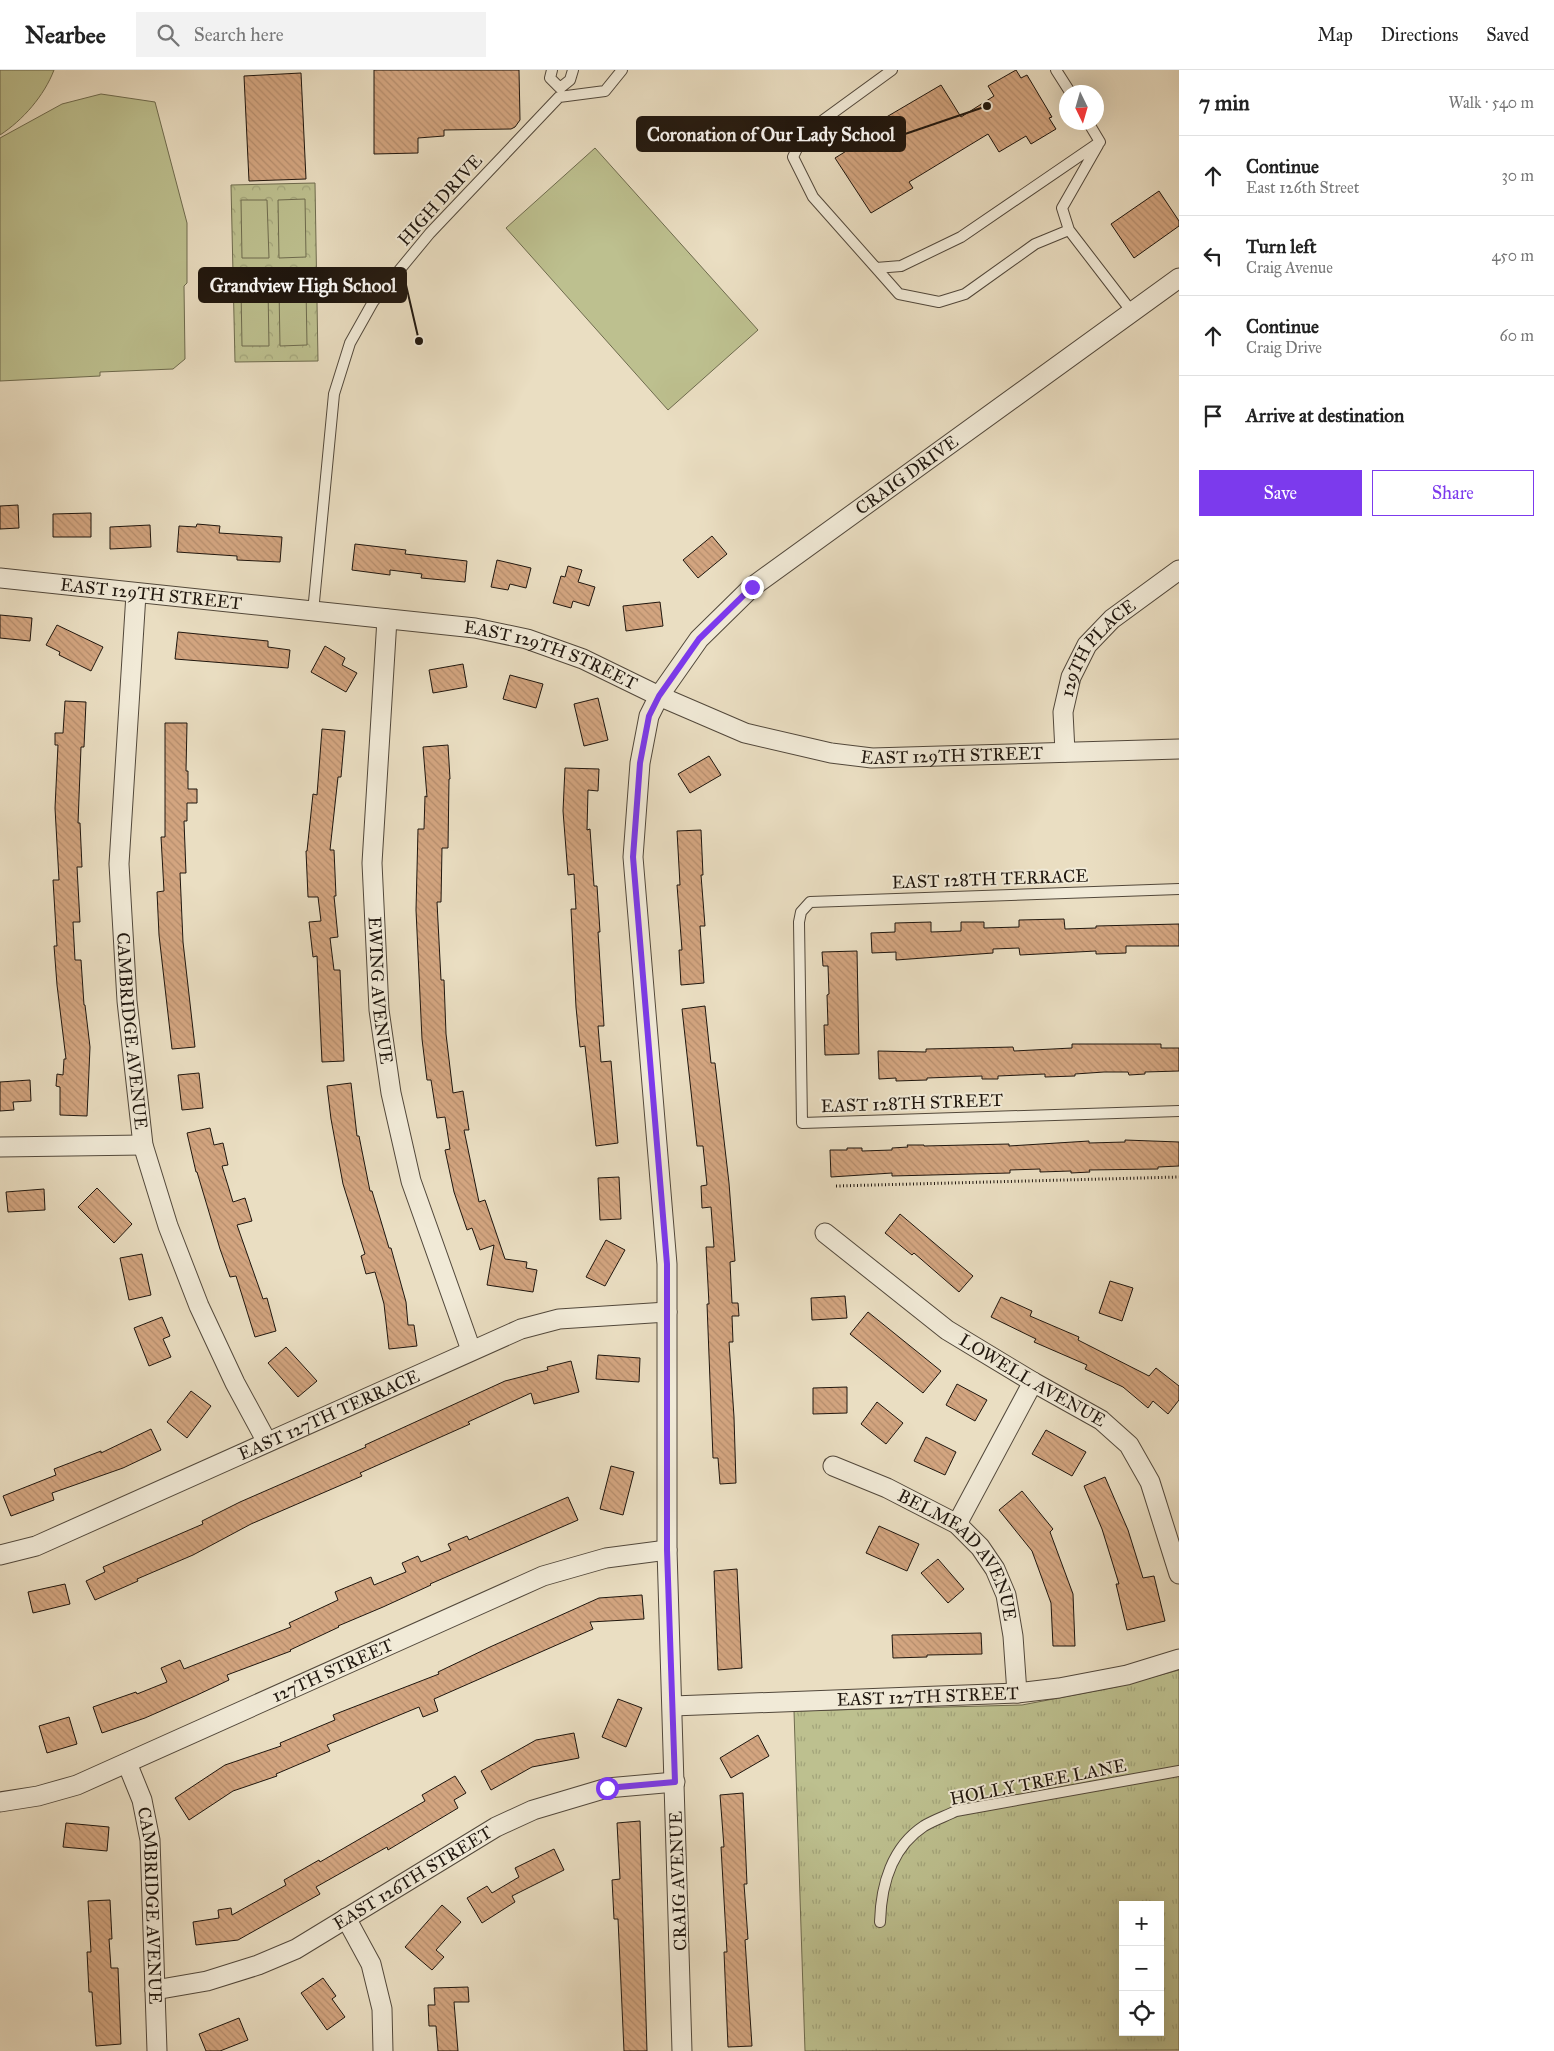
<!DOCTYPE html>
<meta charset="utf-8">
<style>
body{margin:0;font-family:"IM FELL Great Primer",serif;background:#f2f2f2;color:#222}
.controls{position:absolute;right:15px;bottom:15px;display:grid;overflow:hidden;border-radius:0px;box-shadow:0 5px 20px #0002}
.controls button{width:45px;height:45px;display:grid;place-items:center;padding:0;border:0;border-bottom:1px solid #e0e0e0;background:#fff;color:#222;font:25px sans-serif}
.compass{position:absolute;left:1059px;top:15px;width:45px;height:45px;border-radius:50%;background:#fff;box-shadow:0 5px 20px #0002;rotate:175deg}
.stop{position:absolute;width:15px;height:15px;margin:-11px;border:4px solid #7c3aed;border-radius:50%;background:#fff}
.stop.end{background:#7c3aed;border-color:#fff;box-shadow:0 1px 5px #0008}
.list{margin:0;padding:0;list-style:none}
h2{display:flex;justify-content:space-between;align-items:center;height:65px;margin:0;padding:0 20px;font-size:21px}
h2 small{font-size:16px;font-weight:400;color:#767676}
.list li{display:grid;grid-template-columns:32px 1fr auto;gap:15px;align-items:center;box-sizing:border-box;height:80px;padding:0 20px;border-top:1px solid #e0e0e0}
.list b{display:block;font-size:19px;white-space:nowrap}
.list p{margin:0;font-size:16px;white-space:nowrap;color:#767676}
.list em{font-size:16px;font-style:normal;color:#767676}
.actions{display:flex;gap:10px;padding:15px 20px}
.actions a{flex:1;padding:11px 0;border:1px solid #7c3aed;border-radius:0px;text-align:center;font-size:18px;color:#7c3aed}
.actions .main{background:#7c3aed;color:#fff}
.icon{flex:none;width:28px;height:28px;fill:none;stroke:currentColor;stroke-width:2;stroke-linecap:round;stroke-linejoin:round}
.map{position:relative;flex:none;width:1179px;height:1981px;overflow:hidden}
header{display:flex;align-items:center;gap:30px;box-sizing:border-box;height:70px;padding:0 25px;background:#fff;border-bottom:1px solid #e0e0e0}
header strong{font-size:24px}
nav{display:flex;gap:28px;margin-inline-start:auto;font-size:18px}
.search{width:350px;height:45px;background:#f2f2f2;display:flex;align-items:center;gap:12px;box-sizing:border-box;padding:0 18px;border-radius:0px;color:#767676;font-size:19px}
main{display:flex}
aside{flex:1;background:#fff}
.map>svg:first-child{display:block}
</style>
<header>
<strong>Nearbee</strong>
<div class="search"><svg class="icon" aria-label="search" viewBox="0 0 24 24"><circle cx="10" cy="10" r="6"/><path d="M15 15l6 6"/></svg>Search here</div>
<nav><a>Map</a><a>Directions</a><a>Saved</a></nav>
</header>
<main>
<div class="map">
<svg width="1179" height="1981" viewBox="0 0 1179 1981">
<defs>
<pattern id="grass-tufts" width="24" height="20" patternUnits="userSpaceOnUse" patternTransform="scale(1.25)"><rect width="24" height="20" fill="#bdc08f"/><path d="M3 7l-1-3M5 7V3M7 7l1-3M15 17l-1-3M17 17v-4M19 17l1-3" fill="none" stroke="#a2a47a"/></pattern>
<pattern id="park-crowns" width="20" height="18" patternUnits="userSpaceOnUse" patternTransform="scale(1.25)"><rect width="20" height="18" fill="#bdc08f"/><path d="M2 6a3 3 0 1 1 6 0M12 15a3 3 0 1 1 6 0" fill="none" stroke="#a2a47a"/></pattern>
<pattern id="building-back-hatch" width="6" height="6" patternUnits="userSpaceOnUse" patternTransform="scale(1.25)"><rect width="6" height="6" fill="#d3a580"/><path d="M-1 5l2 2M0 0l6 6M5-1l2 2" fill="none" stroke="#b58d6d"/></pattern>
</defs>
<rect width="100%" height="100%" fill="#eadec2"/>
<filter id="stains"><feTurbulence type="fractalNoise" baseFrequency=".004" numOctaves="4"/><feColorMatrix values="0 0 0 0 .2 0 0 0 0 .09 0 0 0 0 .02 0 0 0 .5 -.17"/></filter>
<radialGradient id="worn" r=".72"><stop offset=".6" stop-color="#630" stop-opacity="0"/><stop offset="1" stop-color="#630" stop-opacity=".3"/></radialGradient>
<path fill="url(#grass-tufts)" stroke="#6e6b4e" fill-rule="evenodd" d="M1179,1600V1980L805,1981L794,1641L1022,1635L1116,1617ZM1123,1835H1160V1962H1123Z"/>
<path fill="url(#park-crowns)" stroke="#6e6b4e" d="M315,113L318,291L235,292L231,115Z"/>
<path fill="#bdc08f" stroke="#6e6b4e" d="M0,0H54C44,26 23,50 0,65Z
M101,24L155,32L187,153V213L184,216L185,289L173,299L100,302V306L0,311V68L62,34Z
M595,78L758,260L668,340L506,158Z
M305,129L306,187L279,188L278,130Z
M241,130H267L269,188H242Z
M268,218L269,276H242L241,219Z
M279,218H306L307,275L280,276Z"/>
<path fill="url(#building-back-hatch)" stroke="#1f160e" d="M374,0H519L520,50L515,57L511,59L444,60V66L418,68V83L374,84Z
M1016,0L1021,8L1027,5L1052,47L1049,48L1056,59L1031,74L1026,66L999,82L988,64L909,112L913,118L871,143L835,88L887,56L883,49L941,15L961,47L994,26L988,16Z
M301,3L306,109L249,111L244,6Z
M1159,121L1179,151V156L1134,188L1111,154Z
M18,435L19,458L0,459V436Z
M91,443V467H53V444Z
M197,454L220,456L219,463L282,467L280,492L237,490V486L177,482L179,456L196,457Z
M150,455L151,477L110,479V457Z
M712,466L727,484L698,508L683,490Z
M355,474L406,480L405,484L467,491L465,512L421,508L422,504L390,500V505L352,500Z
M497,490L531,498L526,518L510,514L508,520L491,517Z
M568,496L582,500L578,512L595,517L589,536L573,531L571,538L553,533L561,506L565,507Z
M660,532L663,556L626,561L623,536Z
M0,545L32,548L30,571L0,568Z
M57,555L103,577L91,601L59,585L60,582L46,575Z
M178,562L268,571V577L290,580L288,598L175,589Z
M325,576L345,588L342,595L357,603L346,622L311,602Z
M463,594L467,617L433,623L429,600Z
M510,605L543,614L536,638L503,629Z
M598,628L608,670L584,676L574,634Z
M65,631L86,632L84,677H81L78,753H80L82,797H77L80,852H73L75,890H81L84,935H85L90,977L87,1046L60,1045V1017L56,1016L57,1004L63,1005L64,989H66L57,915L54,876H57L53,810H59L55,738L58,675H55V663H63Z
M165,653H187L186,701H188V719H197V733H187V751H184L186,803H180L183,872L195,977L172,979L159,865L157,822L164,821L161,767H165Z
M322,659L345,661L341,707H338L330,780H334L336,826H334L338,867L330,868L334,900H340L344,991L322,992L317,886L313,887L309,852L321,851L318,827H308L306,781H307L313,724L317,725Z
M448,675L450,709H449L448,778H442L441,832H437L441,910H444L446,964L453,1023L463,1021L469,1060H464L479,1132L485,1130L505,1189L527,1192L526,1198L537,1200L533,1222L487,1215L494,1175L480,1180L472,1158L467,1160L454,1122L445,1080L450,1079L445,1047L437,1048L431,1010H427L422,969L416,840L418,759H424L425,726L427,727L423,677Z
M709,686L721,705L690,723L678,704Z
M565,698L599,699L598,721L588,720L587,760L590,759L594,816H597L600,862H598L604,956H598L601,992L611,991L618,1073L596,1076L585,976L580,977L576,937L571,839H576L574,804L568,805L563,741Z
M701,760L703,805H701L705,856H700L704,913L681,915L679,880H682L677,815H680L677,761Z
M1064,849L1065,859L1096,858V856L1179,854V876H1126V883L1096,884V881L1020,885L1019,878L993,879V883L896,890V882L872,883L871,863L895,862V853L931,852V862L961,861V852H984V858L1019,857V850Z
M857,881L859,984L825,985L824,955H828L827,925L829,924L828,896H823L822,882Z
M705,936L711,993H715L729,1113L735,1191L730,1192L732,1233H738L739,1246H732L733,1272H729L734,1347L736,1413L720,1414L718,1388H713L707,1234H709L706,1177H714L711,1137L702,1138L701,1116L707,1115L703,1076H697L682,939Z
M1072,974H1161V978H1179V1001L1145,1002V1004L1129,1005L1128,1002H1104L1075,1004V1006L1045,1007V1004L998,1006V1009H982V1006L927,1008V1010L896,1011V1008L879,1009L878,981L926,982V979L1013,977L1014,981L1072,978Z
M199,1003L203,1038L182,1040L178,1005Z
M30,1010L31,1031L13,1032L14,1040L0,1041V1012Z
M351,1013L357,1066H359L370,1121H372L389,1178H391L406,1232L408,1255H414L417,1276L389,1279L384,1234L375,1202L366,1204L361,1186L365,1184L343,1114L331,1049L327,1016Z
M210,1058L214,1075L223,1073L228,1095L222,1096L233,1132L245,1128L252,1151L237,1155L263,1229L267,1228L276,1261L255,1267L236,1206L230,1207L220,1179L197,1102H196L187,1063Z
M1125,1070L1179,1072V1096L1158,1097V1099L1089,1100L1090,1102L1071,1103V1101L1040,1102V1099L1010,1100V1103L892,1106V1103L831,1107L830,1080H847V1078H862V1081L892,1080V1078L908,1077L907,1075H924V1076L1009,1074V1076L1089,1071V1073L1125,1072Z
M619,1107L621,1149L600,1150L598,1108Z
M97,1118L132,1154L114,1173L78,1137Z
M44,1119L45,1140L8,1142L6,1122Z
M900,1144L973,1206L959,1222L914,1183L912,1185L885,1163Z
M606,1170L625,1180L605,1216L586,1207Z
M142,1184L151,1225L129,1230L120,1188Z
M1110,1211L1133,1218L1122,1251L1099,1243Z
M845,1226L847,1248L812,1250L811,1228Z
M1001,1227L1032,1241L1030,1246L1079,1267L1078,1270L1149,1306L1156,1298L1179,1316V1330L1168,1344L1153,1331L1148,1338L1123,1317L1085,1299L1087,1295L1034,1272L1036,1269L991,1247Z
M868,1242L941,1301L923,1323L850,1264Z
M162,1247L170,1266L163,1269L171,1287L149,1296L134,1258Z
M286,1277L317,1311L298,1327L268,1293Z
M598,1285L640,1288L639,1312L596,1309Z
M571,1291L579,1322L534,1334L531,1323L468,1352L470,1354L360,1403L362,1406L251,1454L193,1485L137,1509L138,1511L95,1530L86,1511L105,1502L103,1497L203,1454L202,1451L240,1432L366,1377L365,1375L505,1311L548,1300L547,1297Z
M957,1314L987,1330L975,1351L946,1335Z
M847,1317V1343L813,1344V1318Z
M191,1321L211,1336L187,1368L167,1352Z
M877,1332L903,1353L886,1374L861,1354Z
M151,1359L161,1380L123,1398L52,1423L54,1430L11,1446L3,1426L56,1405L54,1399L101,1381V1383Z
M1046,1360L1086,1382L1072,1406L1032,1384Z
M926,1367L956,1382L945,1405L914,1391Z
M611,1396L634,1402L623,1445L600,1439Z
M1105,1407L1128,1460L1143,1508L1154,1506L1165,1551L1127,1560L1116,1514H1119L1102,1459L1084,1416Z
M1022,1421L1053,1459L1050,1462L1073,1524L1075,1576H1053L1051,1533L1032,1481L999,1440Z
M568,1427L578,1450L430,1514L431,1515L383,1537L338,1556L339,1557L290,1580L291,1581L227,1605L229,1610L195,1626L145,1648L102,1663L93,1637L136,1622L137,1624L167,1612L161,1598L180,1590L184,1599L291,1557L289,1553L338,1530L335,1522L371,1507L374,1515L406,1502L402,1493L418,1486L421,1492L451,1480L448,1474L467,1466L469,1470Z
M879,1456L919,1474L907,1501L866,1483Z
M938,1489L964,1519L948,1533L921,1503Z
M737,1499L742,1598L718,1600L714,1501Z
M65,1514L70,1534L33,1543L28,1522Z
M642,1525L644,1549L590,1552L593,1559L434,1629L438,1641L423,1647L419,1637L327,1675L330,1681L276,1704L277,1706L233,1721L189,1750L175,1728L225,1695L281,1676L280,1673L335,1650L333,1645L439,1604L438,1602L490,1577L599,1528Z
M981,1563L982,1584L927,1585V1587L893,1588L892,1565Z
M618,1629L642,1638L626,1677L602,1667Z
M69,1647L77,1674L47,1683L39,1656Z
M574,1663L579,1688L532,1697L491,1720L481,1701L536,1670Z
M758,1665L769,1686L731,1708L720,1688Z
M455,1706L466,1723L454,1730L458,1738L388,1780L387,1777L316,1817L320,1824L238,1870L196,1875L193,1852L219,1848L218,1840L231,1838L232,1845L286,1815L284,1810L319,1790L320,1792L425,1731L422,1725Z
M743,1723L747,1814H744L748,1869L745,1870L752,1976L728,1977L724,1882H727L721,1777H724L720,1725Z
M640,1751L647,1981H624L618,1849H614L612,1810L620,1809L617,1753Z
M66,1753L109,1757L107,1781L63,1777Z
M554,1779L564,1800L512,1826L515,1832L482,1853L467,1828L487,1816L492,1823L519,1807L515,1798Z
M110,1830L112,1869H109L111,1898H118L121,1974L96,1976L92,1922H89L87,1882H91L88,1831Z
M442,1835L461,1852L436,1880L444,1887L432,1900L405,1877Z
M323,1908L336,1926L332,1929L345,1947L327,1960L301,1923Z
M468,1917L469,1932H454L458,1981H438L436,1956H429L428,1935H435L434,1918Z
M239,1948L248,1970L220,1981H206L199,1964Z"/>
<g fill="none" stroke-linecap="round" stroke-linejoin="round">
<g stroke="#52483b" stroke-width="12">
<path id="lane" d="M552,0L550,8L560,18L570,10L573,0
M892,0L804,64L793,87L813,127L876,198L901,196L961,167L1100,72L1088,52
M1056,0L1070,22
M1098,75L1062,138L1069,160L1132,242
M876,198L899,224L939,232L965,224L1035,174L1069,160
M313,542L334,324L350,273L373,232L430,163L559,27L605,21L622,0
M1179,819L810,832L801,842L799,852L802,1053L1179,1041
M880,1852C881,1815 892,1777 924,1756C934,1750 946,1746 956,1741L1179,1701"/>
</g>
<g stroke="#52483b" stroke-width="21">
<g id="street">
<path id="s1" d="M0,508L475,558L527,569L583,589L659,626L745,663L831,683L872,688L1179,679"/>
<path id="s2" d="M136,524L119,794L127,931L143,1075L168,1156L199,1236L235,1313L267,1372"/>
<path id="s3" d="M387,549L372,793L379,940L391,1023L411,1111L471,1280"/>
<path id="s4" d="M1065,682L1063,642L1071,607L1087,575L1112,549L1179,500"/>
<path d="M0,1077L143,1075"/>
<path id="s5" d="M825,1163L947,1260L1033,1312L1101,1350L1129,1375L1150,1412L1179,1504"/>
<path id="s6" d="M833,1396L887,1418L957,1454L980,1477L995,1499L1006,1525L1013,1566L1017,1623"/>
<path d="M957,1454L1033,1312"/>
<path id="s7" d="M0,1485L36,1476L521,1259L559,1249L667,1242"/>
<path id="s8" d="M673,1636L1017,1623L1059,1618L1127,1605L1179,1589"/>
<path id="s9" d="M127,1693L142,1730L150,1770L157,1981"/>
<path id="s10" d="M0,1732L38,1726L77,1715L543,1506L606,1488L667,1480"/>
<path d="M346,1848L371,1894L382,1939L383,1981"/>
<path id="s11" d="M155,1920L207,1911L258,1895L296,1879L496,1757L533,1740L607,1718L675,1712"/>
<path id="s12" d="M682,1981L667,1480V1194L633,787L640,693L649,646L659,626L699,569L752,517L1179,208"/>
</g>
</g>
<path stroke="#1f160e" stroke-width="3" stroke-dasharray="1 2.5" stroke-linecap="butt" d="M836,1116L1179,1107"/>
<use href="#lane" stroke="#f1ead7" stroke-width="10"/>
<use href="#street" stroke="#f1ead7" stroke-width="19"/>
</g>
<g fill="none" stroke-linecap="round" stroke-linejoin="round">
<path stroke="#7c3aed" stroke-width="6" d="M607,1718L675,1712L667,1480V1194L633,787L640,693L649,646L659,626L699,569L752,517"/>
</g>
<g text-anchor="middle" stroke-width="4" stroke-linejoin="round" paint-order="stroke">
<g font-size="18" fill="#1f160e" stroke="#f1ead7">
<text transform="translate(440 130) rotate(-48)" y="6">HIGH DRIVE</text>
<text dy="6" stroke="none"><textPath href="#s12" startOffset="1695">CRAIG DRIVE</textPath></text>
<text dy="6" stroke="none"><textPath href="#s1" startOffset="152">EAST 129TH STREET</textPath></text>
<text dy="6" stroke="none"><textPath href="#s4" startOffset="115">129TH PLACE</textPath></text>
<text dy="6" stroke="none"><textPath href="#s1" startOffset="558">EAST 129TH STREET</textPath></text>
<text dy="6" stroke="none"><textPath href="#s1" startOffset="978">EAST 129TH STREET</textPath></text>
<text transform="translate(990 809) rotate(-2)" y="6">EAST 128TH TERRACE</text>
<text dy="6" stroke="none"><textPath href="#s3" startOffset="372">EWING AVENUE</textPath></text>
<text dy="6" stroke="none"><textPath href="#s2" startOffset="438">CAMBRIDGE AVENUE</textPath></text>
<text transform="translate(912 1033) rotate(-2)" y="6">EAST 128TH STREET</text>
<text dy="6" stroke="none"><textPath href="#s5" startOffset="255">LOWELL AVENUE</textPath></text>
<text dy="6" stroke="none"><textPath href="#s7" startOffset="358">EAST 127TH TERRACE</textPath></text>
<text dy="6" stroke="none"><textPath href="#s6" startOffset="161">BELMEAD AVENUE</textPath></text>
<text dy="6" stroke="none"><textPath href="#s10" startOffset="359">127TH STREET</textPath></text>
<text dy="6" stroke="none"><textPath href="#s8" startOffset="255">EAST 127TH STREET</textPath></text>
<text transform="translate(1038 1712) rotate(-11)" y="6">HOLLY TREE LANE</text>
<text dy="6" stroke="none"><textPath href="#s11" startOffset="284">EAST 126TH STREET</textPath></text>
<text transform="translate(678 1811) rotate(-92)" y="6">CRAIG AVENUE</text>
<text dy="6" stroke="none"><textPath href="#s9" startOffset="146">CAMBRIDGE AVENUE</textPath></text>
</g>
</g>
<path fill="none" stroke="#1f160e" stroke-width="2" d="M987 36L905 64M419 271L406 215"/>
<g fill="#1f160e" stroke="#f1ead7" stroke-width="2">
<circle cx="987" cy="36" r="5"/>
<circle cx="419" cy="271" r="5"/>
</g>
<g fill="#1f160e" stroke="#1f160e" stroke-width="2">
<rect x="637" y="47" width="268" height="34" rx="5"/>
<rect x="199" y="198" width="207" height="34" rx="5"/>
</g>
<g font-size="19" text-anchor="middle" font-weight="bold" fill="#fff">
<text x="771" y="71">Coronation of Our Lady School</text>
<text x="303" y="222">Grandview High School</text>
</g>
<rect width="100%" height="100%" filter="url(#stains)"/>
<rect width="100%" height="100%" fill="url(#worn)"/>
</svg>
<div class="controls">
<button>+</button>
<button>−</button>
<button><svg class="icon" aria-label="locate" viewBox="0 0 24 24"><circle cx="12" cy="12" r="6"/><path d="M12 2v4M12 18v4M2 12h4M18 12h4"/></svg></button>
</div>
<svg class="compass" viewBox="-18 -18 36 36"><path d="M0-13l5 13h-10z" fill="#e53935"/><path d="M0 13l5-13h-10z" fill="#767676"/></svg>
<div class="stop" style="left:607px;top:1718px"></div>
<div class="stop end" style="left:752px;top:517px"></div>
</div>
<aside>
<h2>7 min<small>Walk · 540 m</small></h2>
<ul class="list">
<li><svg class="icon" aria-label="ahead" viewBox="0 0 24 24"><path d="M12 20V5M6 11l6-6 6 6"/></svg><div><b>Continue</b><p>East 126th Street</p></div><em>30 m</em></li>
<li><svg class="icon" aria-label="left" viewBox="0 0 24 24"><path d="M17 20v-9H6M10 6l-5 5 5 5"/></svg><div><b>Turn left</b><p>Craig Avenue</p></div><em>450 m</em></li>
<li><svg class="icon" aria-label="ahead" viewBox="0 0 24 24"><path d="M12 20V5M6 11l6-6 6 6"/></svg><div><b>Continue</b><p>Craig Drive</p></div><em>60 m</em></li>
<li><svg class="icon" aria-label="arrive" viewBox="0 0 24 24"><path d="M6 21V4h12l-3 4 3 4H6"/></svg><div><b>Arrive at destination</b></div></li>
</ul>
<div class="actions"><a class="main">Save</a><a>Share</a></div>
</aside>
</main>
